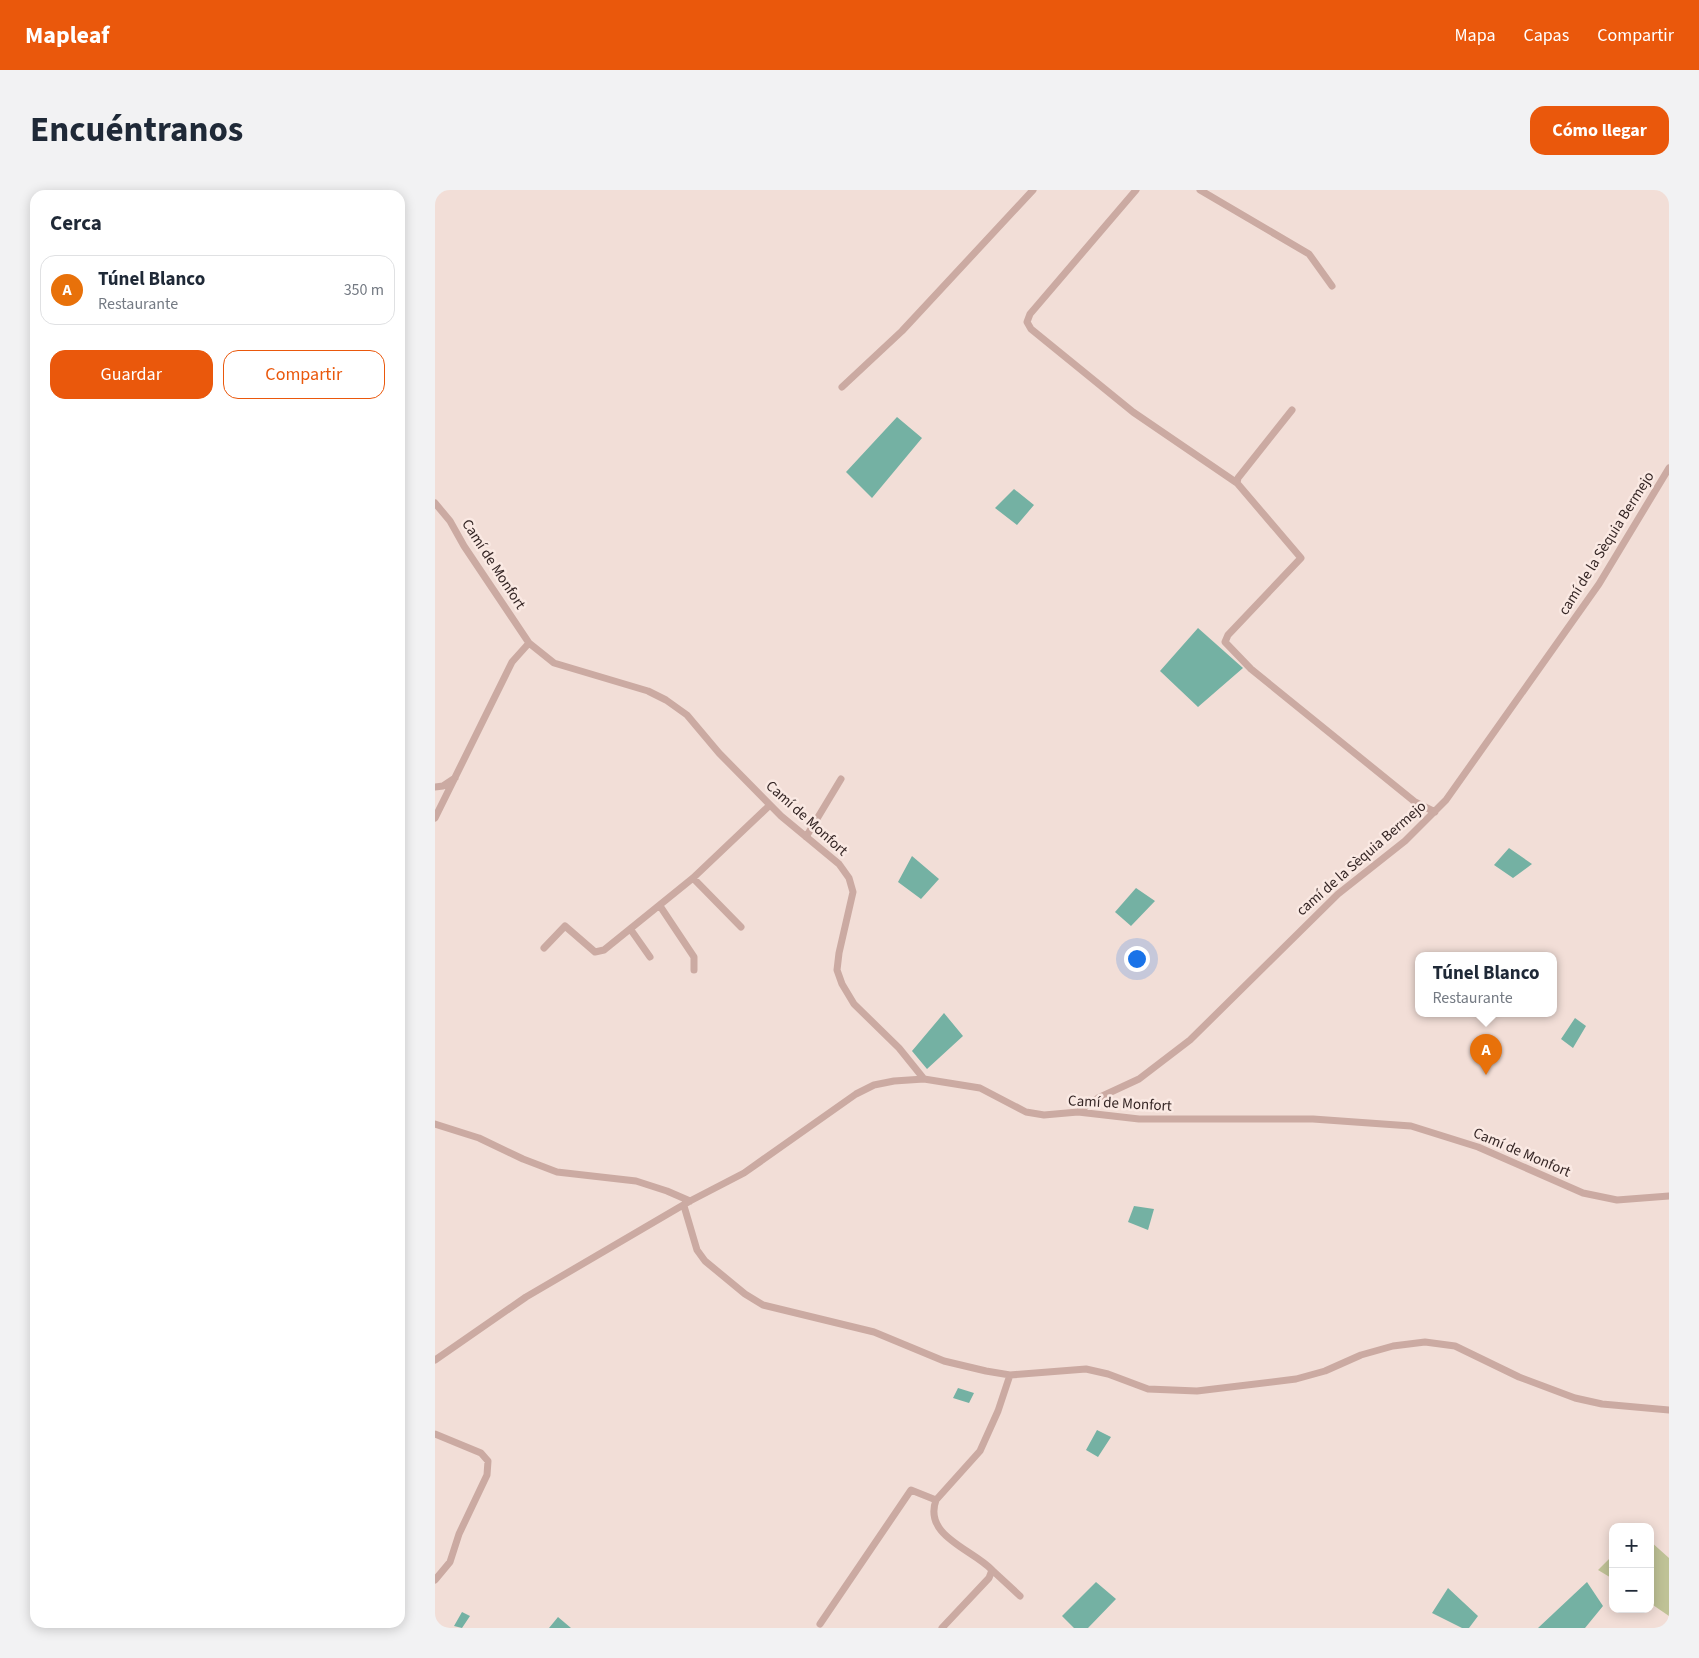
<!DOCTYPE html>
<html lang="es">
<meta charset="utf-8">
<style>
body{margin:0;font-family:"Source Sans 3",sans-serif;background:#f2f2f3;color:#1f2937}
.controls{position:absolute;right:15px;bottom:15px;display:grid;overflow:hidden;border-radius:10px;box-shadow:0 2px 12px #0003}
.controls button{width:45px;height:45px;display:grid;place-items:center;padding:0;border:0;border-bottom:1px solid #e0e1e3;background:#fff;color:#1f2937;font:25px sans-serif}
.you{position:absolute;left:701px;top:768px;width:18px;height:18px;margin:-12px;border:4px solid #fff;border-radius:50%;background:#1a73e8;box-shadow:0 0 0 8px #1a73e833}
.badge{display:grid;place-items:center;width:32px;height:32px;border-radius:50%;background:#ea580c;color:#fff;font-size:16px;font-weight:700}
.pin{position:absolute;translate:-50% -41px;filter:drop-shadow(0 1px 2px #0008)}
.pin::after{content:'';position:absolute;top:26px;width:18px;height:15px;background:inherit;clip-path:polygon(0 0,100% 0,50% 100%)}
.popup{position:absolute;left:980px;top:762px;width:142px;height:65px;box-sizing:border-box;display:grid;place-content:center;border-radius:10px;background:#fff;filter:drop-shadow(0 1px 4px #0005);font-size:16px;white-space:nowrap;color:#747a83}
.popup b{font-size:19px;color:#1f2937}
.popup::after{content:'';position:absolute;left:50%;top:100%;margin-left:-10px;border:10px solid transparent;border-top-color:#fff}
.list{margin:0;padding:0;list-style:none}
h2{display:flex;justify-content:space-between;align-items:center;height:65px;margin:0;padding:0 20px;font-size:21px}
h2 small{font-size:16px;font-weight:400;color:#747a83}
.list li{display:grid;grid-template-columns:32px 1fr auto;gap:15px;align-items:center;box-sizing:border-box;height:70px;margin:0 10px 10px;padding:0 10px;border:1px solid #e0e1e3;border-radius:15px}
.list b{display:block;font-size:19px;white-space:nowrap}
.list p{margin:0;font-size:16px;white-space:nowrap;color:#747a83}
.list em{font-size:16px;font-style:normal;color:#747a83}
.actions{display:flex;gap:10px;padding:15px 20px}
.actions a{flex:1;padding:11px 0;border:1px solid #ea580c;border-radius:15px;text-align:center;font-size:18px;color:#ea580c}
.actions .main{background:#ea580c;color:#fff}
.map{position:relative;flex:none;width:1234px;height:1438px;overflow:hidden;border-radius:15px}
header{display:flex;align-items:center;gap:30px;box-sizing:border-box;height:70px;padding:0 25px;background:#ea580c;color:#fff}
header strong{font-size:24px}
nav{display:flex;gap:28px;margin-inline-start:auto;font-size:18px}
.intro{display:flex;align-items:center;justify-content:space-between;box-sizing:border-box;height:120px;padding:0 30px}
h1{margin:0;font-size:35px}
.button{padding:12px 22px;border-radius:15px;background:#ea580c;color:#fff;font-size:18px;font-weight:700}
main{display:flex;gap:30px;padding:0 30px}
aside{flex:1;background:#fff;border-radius:15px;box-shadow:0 2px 12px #0003}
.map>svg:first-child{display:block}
</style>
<header>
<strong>Mapleaf</strong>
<nav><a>Mapa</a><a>Capas</a><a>Compartir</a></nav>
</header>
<div class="intro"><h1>Encuéntranos</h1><a class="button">Cómo llegar</a></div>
<main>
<aside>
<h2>Cerca<small></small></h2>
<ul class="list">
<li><span class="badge" style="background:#e8710a">A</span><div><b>Túnel Blanco</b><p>Restaurante</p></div><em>350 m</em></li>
</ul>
<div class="actions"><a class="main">Guardar</a><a>Compartir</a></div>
</aside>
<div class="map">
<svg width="1234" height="1438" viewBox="0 0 1234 1438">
<rect width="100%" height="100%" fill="#f2ded7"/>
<path fill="#bfc296" d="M1215,1351L1234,1368V1426L1215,1413Z
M1178,1365V1389L1163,1380Z"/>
<path fill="#74b1a3" d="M462,227L487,248L437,308L411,282Z
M579,299L599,315L582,335L560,318Z
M763,438L808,478L763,517L725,481Z
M1074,658L1097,674L1078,688L1059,675Z
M477,666L504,689L486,709L463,692Z
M701,698L720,711L696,736L680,722Z
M509,823L528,846L492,879L477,861Z
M1140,828L1151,836L1138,858L1126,849Z
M699,1016L719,1019L713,1040L693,1032Z
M523,1198L539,1203L534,1213L518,1208Z
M662,1240L676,1247L663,1267L651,1260Z
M661,1392L681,1409L653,1438H639L627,1426Z
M1152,1392L1168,1416L1150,1438H1103Z
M1013,1398L1043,1426L1034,1438H1027L997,1423Z
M27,1422L35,1426L27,1438L19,1436Z
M123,1427L136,1438H114Z"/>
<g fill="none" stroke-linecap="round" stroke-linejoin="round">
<path stroke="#cbaaa2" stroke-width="7" d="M701,0L595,124L592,132L596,139L698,222L802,293
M765,0L874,64L897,96
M407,197L467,141L598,0
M857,220L803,288L802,293L866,368L793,445L790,452L816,479L980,612L1000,622
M0,313L15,331L29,356L94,453L119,473L213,501L231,510L252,525L284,563L346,626L404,674L414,688L418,702L404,763L402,780L407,794L419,814L464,858L489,889
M0,597L8,596L20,588
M0,628L77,472L94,453
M371,647L406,589
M258,688L306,737
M225,716L259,767V780
M196,740L215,767
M109,758L130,736L160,762L169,760L258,688L335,615
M643,922L663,908L704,889L755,850L903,704L970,651L1011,610L1164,394L1234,278
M0,934L44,948L88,969L122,982L201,991L232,1001L255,1011
M249,1016L262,1060L270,1071L310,1104L328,1115L439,1142L509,1171L551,1181L575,1185L651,1179L673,1184L713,1199L762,1201L861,1189L890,1181L926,1165L958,1156L990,1152L1020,1156L1084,1187L1140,1208L1167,1214L1234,1220
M0,1170L91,1107L255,1011L309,983L421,904L439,895L459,891L489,889L545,898L591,922L609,925L643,922L704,929H878L976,936L1043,957L1148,1003L1182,1010L1234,1006
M0,1244L46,1263L53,1271L52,1285L24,1344L15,1372L0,1390
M557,1380L585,1406
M385,1434L476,1300L501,1310
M507,1438L554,1388L557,1380C537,1359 488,1346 501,1310L545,1261L563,1221L575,1185"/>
</g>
<g text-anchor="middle" stroke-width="5" stroke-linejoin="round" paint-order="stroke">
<g font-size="15" fill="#352625" stroke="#fae9e3">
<text transform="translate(1171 353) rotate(-58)" y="5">camí de la Sèquia Bermejo</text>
<text transform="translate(59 374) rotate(57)" y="5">Camí de Monfort</text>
<text transform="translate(372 628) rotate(42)" y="5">Camí de Monfort</text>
<text transform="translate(926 668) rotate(-41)" y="5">camí de la Sèquia Bermejo</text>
<text transform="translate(685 913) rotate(3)" y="5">Camí de Monfort</text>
<text transform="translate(1087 962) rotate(23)" y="5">Camí de Monfort</text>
</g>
</g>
</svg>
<div class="controls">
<button>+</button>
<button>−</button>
</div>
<div class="you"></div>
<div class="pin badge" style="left:1051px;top:885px;background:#e8710a">A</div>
<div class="popup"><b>Túnel Blanco</b>Restaurante</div>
</div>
</main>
